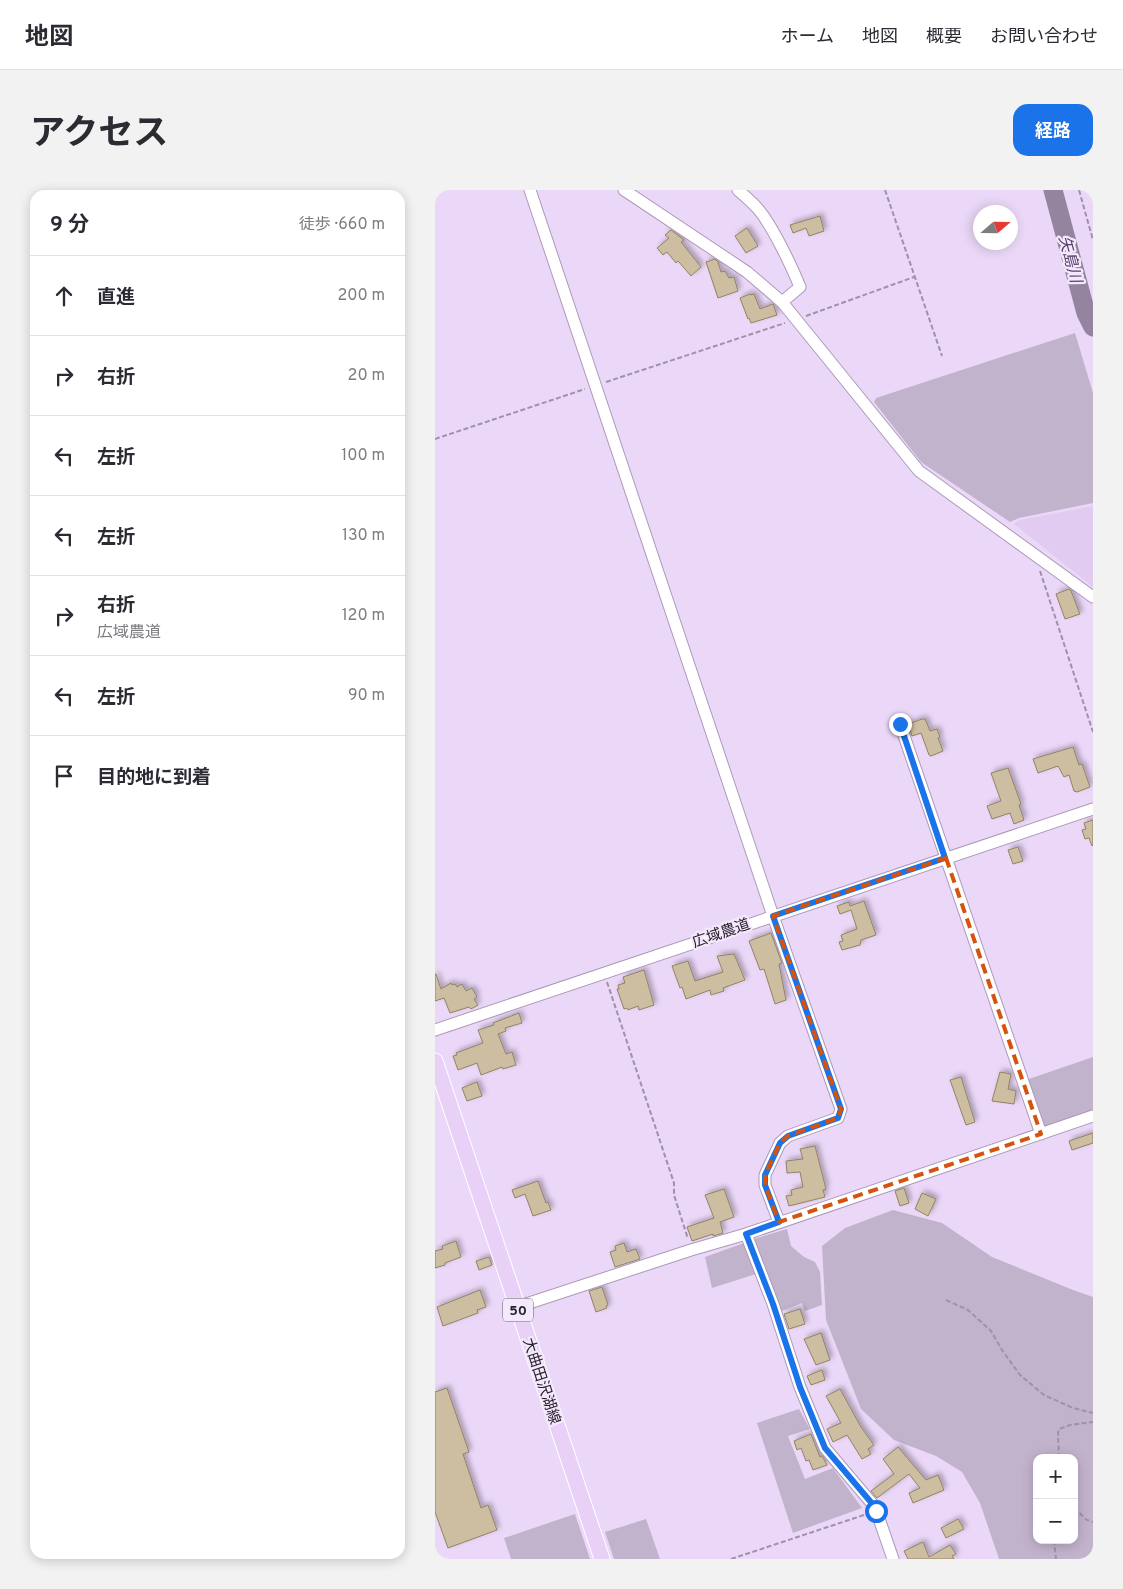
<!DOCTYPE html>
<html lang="ja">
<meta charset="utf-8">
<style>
body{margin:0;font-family:Overpass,"Noto Sans JP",sans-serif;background:#f2f2f3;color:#2b2b33}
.controls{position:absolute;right:15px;bottom:15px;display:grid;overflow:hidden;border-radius:10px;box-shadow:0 2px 12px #0003}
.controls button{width:45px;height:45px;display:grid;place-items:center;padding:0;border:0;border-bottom:1px solid #e1e1e2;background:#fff;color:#2b2b33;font:25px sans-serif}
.compass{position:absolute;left:538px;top:15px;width:45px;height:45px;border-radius:50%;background:#fff;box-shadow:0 2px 12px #0003;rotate:70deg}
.stop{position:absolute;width:15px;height:15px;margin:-11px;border:4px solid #1a73e8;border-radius:50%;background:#fff}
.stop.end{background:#1a73e8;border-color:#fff;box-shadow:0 1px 5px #0008}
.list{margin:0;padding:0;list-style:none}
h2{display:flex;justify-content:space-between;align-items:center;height:65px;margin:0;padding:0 20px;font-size:21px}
h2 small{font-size:16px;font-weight:400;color:#7c7c81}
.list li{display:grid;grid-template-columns:32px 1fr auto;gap:15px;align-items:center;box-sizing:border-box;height:80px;padding:0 20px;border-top:1px solid #e1e1e2}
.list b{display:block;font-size:19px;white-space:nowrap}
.list p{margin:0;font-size:16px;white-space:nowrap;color:#7c7c81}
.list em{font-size:16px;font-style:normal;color:#7c7c81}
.icon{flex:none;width:28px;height:28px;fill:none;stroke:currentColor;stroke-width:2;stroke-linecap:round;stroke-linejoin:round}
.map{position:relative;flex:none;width:658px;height:1369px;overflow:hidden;border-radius:15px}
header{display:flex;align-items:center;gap:30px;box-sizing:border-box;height:70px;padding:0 25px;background:#fff;border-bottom:1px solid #e1e1e2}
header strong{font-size:24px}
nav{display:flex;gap:28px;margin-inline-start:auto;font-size:18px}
.intro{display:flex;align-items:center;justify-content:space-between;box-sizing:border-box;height:120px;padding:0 30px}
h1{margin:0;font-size:35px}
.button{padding:12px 22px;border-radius:15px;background:#1a73e8;color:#fff;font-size:18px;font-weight:700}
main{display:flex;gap:30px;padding:0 30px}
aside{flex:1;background:#fff;border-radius:15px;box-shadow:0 2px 12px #0003}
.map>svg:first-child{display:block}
</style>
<header>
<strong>地図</strong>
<nav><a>ホーム</a><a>地図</a><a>概要</a><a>お問い合わせ</a></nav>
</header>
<div class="intro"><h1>アクセス</h1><a class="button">経路</a></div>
<main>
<aside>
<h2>9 分<small>徒歩 · 660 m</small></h2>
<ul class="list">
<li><svg class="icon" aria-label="ahead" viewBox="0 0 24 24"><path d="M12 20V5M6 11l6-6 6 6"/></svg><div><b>直進</b></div><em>200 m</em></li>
<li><svg class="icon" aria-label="right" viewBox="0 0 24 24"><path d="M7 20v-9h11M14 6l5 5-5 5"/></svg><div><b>右折</b></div><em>20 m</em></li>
<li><svg class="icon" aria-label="left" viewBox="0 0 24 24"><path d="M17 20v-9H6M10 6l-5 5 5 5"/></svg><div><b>左折</b></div><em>100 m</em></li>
<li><svg class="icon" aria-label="left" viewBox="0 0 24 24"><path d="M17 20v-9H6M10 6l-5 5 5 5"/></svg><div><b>左折</b></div><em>130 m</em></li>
<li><svg class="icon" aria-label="right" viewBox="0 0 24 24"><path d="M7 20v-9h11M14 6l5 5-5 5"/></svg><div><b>右折</b><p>広域農道</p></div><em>120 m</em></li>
<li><svg class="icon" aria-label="left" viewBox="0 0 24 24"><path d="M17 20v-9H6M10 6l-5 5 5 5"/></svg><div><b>左折</b></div><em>90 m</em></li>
<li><svg class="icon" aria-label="arrive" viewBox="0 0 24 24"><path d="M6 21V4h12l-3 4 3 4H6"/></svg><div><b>目的地に到着</b></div></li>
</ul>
</aside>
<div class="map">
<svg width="658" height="1369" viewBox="0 0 658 1369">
<defs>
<filter id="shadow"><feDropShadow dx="3" dy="-3" stdDeviation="2.5" flood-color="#0004"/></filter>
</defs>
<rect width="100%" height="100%" fill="#ebd8f8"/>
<path fill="#e1cbf0" d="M658,316V397L579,334L585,330Z"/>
<path fill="#c2b3cc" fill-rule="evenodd" d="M640,143L658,203V313L584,328L575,332L486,272L439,212L441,208Z
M658,867V921L608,939L591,890Z
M458,1020L507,1033L557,1067L638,1100L658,1107V1369H564L545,1313L527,1282L501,1266L459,1250L426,1219L391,1130L387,1056L410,1038ZM602,1268H639V1350H602Z
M352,1039L356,1056L369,1067L380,1072L385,1082L387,1115L370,1121L367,1113L347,1121L319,1049Z
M309,1053L321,1084L277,1098L270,1067Z
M364,1219L375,1239L353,1246L370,1289L398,1278L427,1318L358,1343L322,1233Z
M140,1324L155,1369H76L69,1348Z
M211,1329L225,1369H179L170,1342Z"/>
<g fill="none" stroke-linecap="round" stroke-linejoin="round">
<path stroke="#95849f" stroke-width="19" d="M618,0L651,123L658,137"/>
</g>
<path fill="#cdbea1" stroke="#928264" filter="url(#shadow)" d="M385,26L389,41L374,46L371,38L358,43L355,35Z
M312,38L323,56L311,63L300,46Z
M236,40L249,50L246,52L266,77L256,86L243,71L241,73L232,62L228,65L222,58L234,48L230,45Z
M280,69L283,72L286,82L290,81L294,88L299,87L303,101L283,108L271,72Z
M315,104L316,105L319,104L325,119L338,114L342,125L316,133L314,128L313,129L305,108Z
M634,399L636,401L645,424L630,429L621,404Z
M487,529H490L495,541L502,539L505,547L503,548L508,561L496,566L494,565L486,543L477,546L473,534Z
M638,557L644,575L647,574L655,597L642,602L639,601L634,585L629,587L623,576L603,583L598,569Z
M573,578L586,614L584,615L589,630L579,634L575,623L557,629L552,616L566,611L556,583Z
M658,630V655L657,656L654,648L650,649L647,640L651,639L649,633Z
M583,657L588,671L578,674L573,660Z
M429,711L441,745L426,750L425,755L407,760L404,752L408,751L406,745L422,739L416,720L405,724L402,716L414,712L415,716Z
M336,743L347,773L344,774L351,810L340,814L329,779L325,780L314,751Z
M299,764L310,790L288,798L289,801L276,805L275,800L251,809L247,797L245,798L237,776L253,771L260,791L288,782L282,766Z
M209,780L219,815L204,820L203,816L193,820L192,818L189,819L182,799H184L183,795L190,793L188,787Z
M0,784H1L6,799L16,793L17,795L20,794L22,797L27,794L31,801L37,798L42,807L39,809L43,815L36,819L34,817L15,823L9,808L0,811Z
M84,823L87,833L70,838L71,841L63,844L71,864L77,862L81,875L68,879L67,877L46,885L42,873L23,880L18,866L22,865L21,863L48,853L43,840L59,835L58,833Z
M565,882L576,884L573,899L581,901L579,914L557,911Z
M526,887L540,932L531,935L515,890Z
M42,892L47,906L32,911L27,898Z
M658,943V953L637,960L634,951Z
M380,956L391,999L388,1000L390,1007L354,1016L351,1006L357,1005L356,1000L368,997L365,982L352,983L351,971L368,969L365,959Z
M103,991L111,1013L113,1012L116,1020L98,1026L90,1004L80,1008L77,1000Z
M469,998L474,1013L465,1016L460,1001Z
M289,999L299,1027L285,1032L288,1043L278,1046V1044L257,1051L252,1037L279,1028L270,1005Z
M487,1003L501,1009L493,1026L480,1019Z
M21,1051L26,1067L10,1073V1075L0,1078V1061L8,1059L7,1056Z
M189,1053L192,1062L201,1059L205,1069L180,1077L175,1062L181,1060L180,1056Z
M54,1067L57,1075L44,1080L41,1071Z
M167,1097L173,1115L171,1116L172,1118L161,1122L154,1101Z
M45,1100L51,1117L42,1120L43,1123L8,1136L2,1117Z
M365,1119L370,1134L354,1139L349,1124Z
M386,1143L395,1170L381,1175L369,1149Z
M387,1180L390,1190L376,1195L372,1186Z
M12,1198L34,1262L28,1264L46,1318L53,1315L62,1340L13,1358L0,1322V1202Z
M405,1199L426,1237L439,1255L433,1259L436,1264L427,1269L412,1245L398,1252L392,1239L406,1233L391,1206Z
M376,1244L385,1267L387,1266L392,1275L378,1280L374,1270L371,1271L366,1258L362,1260L359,1251Z
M463,1257L491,1290L503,1285L509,1300L478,1313L474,1303L485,1298L474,1284L442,1308L436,1301L459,1284L448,1269Z
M523,1329L529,1339L511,1348L506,1338Z
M488,1352L494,1367L515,1355L521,1364L517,1366L519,1369H473L469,1361Z"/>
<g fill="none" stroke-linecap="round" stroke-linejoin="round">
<g stroke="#ac9ab8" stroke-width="13">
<path id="minor" d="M95,0L338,726L406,919L403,928L353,946L345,953L330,985V995L344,1032
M189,0L312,82L347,112L484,281L658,407
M303,0C310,6 317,12 323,19C337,35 357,77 365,97L347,112
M465,534L606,944
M0,840L658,619
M311,1044L338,1114L365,1197L390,1258L440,1317L458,1369
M82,1117L256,1060L311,1044L658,926"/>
</g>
<g stroke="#fff" stroke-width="17">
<path id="major" d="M0,871L167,1369"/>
</g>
<path stroke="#a091a9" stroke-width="2" stroke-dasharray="5 2.5" stroke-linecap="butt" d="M450,0L507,166
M644,0L658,50
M371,126L479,87
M171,192L350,133
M0,249L150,199
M605,381L658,542
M172,792L239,993V1005L253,1049
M511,1110L533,1120L556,1141L567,1160L585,1185L609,1205L638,1218L658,1223
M624,1268L623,1243L624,1239L635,1235L658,1232
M639,1318L652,1330L658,1332
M619,1350L621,1369
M296,1369L432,1324"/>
<use href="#minor" stroke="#fff" stroke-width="11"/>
<use href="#major" stroke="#e8d0f7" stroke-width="15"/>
</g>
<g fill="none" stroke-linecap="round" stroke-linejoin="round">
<path stroke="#1a73e8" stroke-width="6" d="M441,1321L440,1317L390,1258L365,1197L338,1114L311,1044L344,1032L330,995V985L345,953L353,946L403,928L406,919L338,726L510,668L465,534"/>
</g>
<path fill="none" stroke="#d5530f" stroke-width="4" stroke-dasharray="10 6" stroke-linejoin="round" d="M511,668L606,944L344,1032L330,995V985L345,953L353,946L403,928L406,919L338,726Z"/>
<g text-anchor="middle" stroke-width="4.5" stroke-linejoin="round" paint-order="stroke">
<rect fill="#f4e9fc" stroke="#655d6a" stroke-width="1" x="68" y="1108.5" width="30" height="23" rx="4"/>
<g font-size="14" font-weight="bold" fill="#28212c">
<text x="83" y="1125">50</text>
</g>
<g font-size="15" fill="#28212c" stroke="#f4e9fc">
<text transform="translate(286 743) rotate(-19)" y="5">広域農道</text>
<text transform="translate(107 1191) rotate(72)" y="5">大曲田沢湖線</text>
</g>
<g font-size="16" font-style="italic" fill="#593f68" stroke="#f4e9fc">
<text transform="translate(636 69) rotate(75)" y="6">矢島川</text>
</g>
</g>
</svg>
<div class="controls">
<button>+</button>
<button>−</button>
</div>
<svg class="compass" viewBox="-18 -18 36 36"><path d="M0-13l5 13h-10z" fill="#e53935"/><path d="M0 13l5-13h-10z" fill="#7c7c81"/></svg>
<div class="stop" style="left:441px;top:1321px"></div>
<div class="stop end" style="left:465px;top:534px"></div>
</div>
</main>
